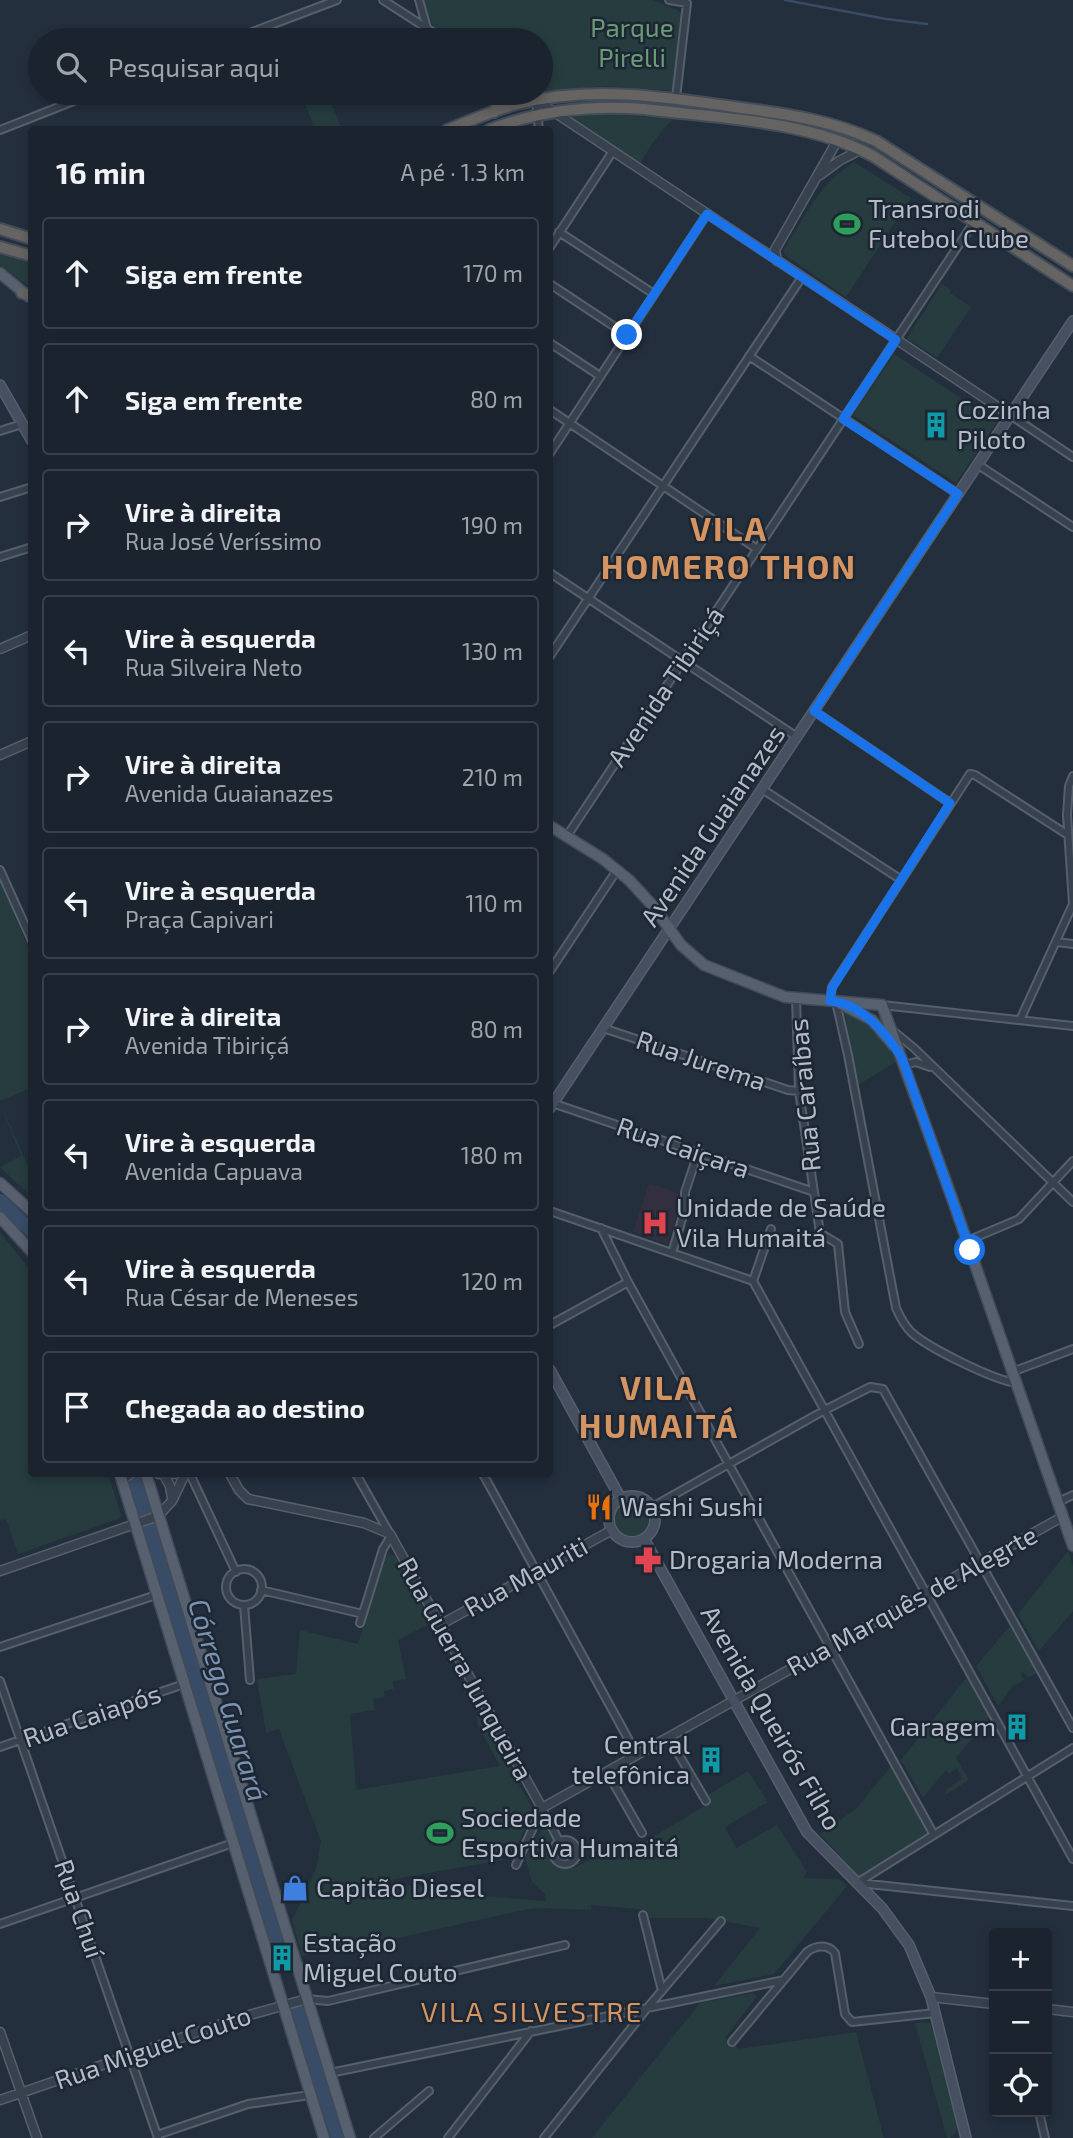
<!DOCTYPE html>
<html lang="pt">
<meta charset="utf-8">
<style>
body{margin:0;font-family:"Exo 2",sans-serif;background:#282f3a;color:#f1f3f6}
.controls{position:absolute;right:21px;bottom:21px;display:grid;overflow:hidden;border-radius:7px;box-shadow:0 4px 10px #0003}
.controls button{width:63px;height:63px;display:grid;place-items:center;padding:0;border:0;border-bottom:2px solid #39404a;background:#1b232e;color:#f1f3f6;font:35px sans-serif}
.stop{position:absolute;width:21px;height:21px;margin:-16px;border:5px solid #1a73e8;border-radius:50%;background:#fff}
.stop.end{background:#1a73e8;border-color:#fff;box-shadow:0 2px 7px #0008}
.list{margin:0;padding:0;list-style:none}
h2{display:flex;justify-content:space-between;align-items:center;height:91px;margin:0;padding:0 28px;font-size:30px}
h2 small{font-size:23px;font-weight:400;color:#a0a4aa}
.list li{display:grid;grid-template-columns:46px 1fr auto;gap:21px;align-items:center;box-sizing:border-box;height:112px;margin:0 14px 14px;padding:0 14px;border:2px solid #39404a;border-radius:7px}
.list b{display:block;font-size:26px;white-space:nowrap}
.list p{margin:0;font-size:23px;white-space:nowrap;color:#a0a4aa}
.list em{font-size:23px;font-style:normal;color:#a0a4aa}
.icon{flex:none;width:38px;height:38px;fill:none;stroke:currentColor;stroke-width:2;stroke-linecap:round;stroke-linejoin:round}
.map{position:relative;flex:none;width:1073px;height:2138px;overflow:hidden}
.search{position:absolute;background:#1b232e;box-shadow:0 4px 10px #0003;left:28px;top:28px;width:525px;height:77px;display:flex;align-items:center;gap:18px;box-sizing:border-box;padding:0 24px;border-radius:38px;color:#a0a4aa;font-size:26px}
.panel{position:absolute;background:#1b232e;box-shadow:0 4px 10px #0003;left:28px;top:126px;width:525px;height:1351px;border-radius:7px}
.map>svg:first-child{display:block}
</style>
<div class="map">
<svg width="1073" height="2138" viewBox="0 0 1073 2138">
<rect width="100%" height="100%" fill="#242f3e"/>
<path fill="#32303f" d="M649,1183L678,1193L679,1209L667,1244L633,1232Z"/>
<path fill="#263c3f" d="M424,0H653L677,10L681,14L672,91L605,86L541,93V40C524,40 462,44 451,39C434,31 426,18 424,0Z
M301,93H327L342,129H315Z
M610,114L673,119C659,134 649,146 640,165L572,117Z
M854,162L911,198L846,297L785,255L784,250C805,216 819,184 854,162Z
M0,254L31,263V288L0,265Z
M942,284L951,290L950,293L971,307L937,358L908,339V336Z
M894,354L997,422L956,483L853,415Z
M0,882L31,954V1088L0,1101Z
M844,1011C869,1022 885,1037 899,1060L858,1085Z
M0,1103L31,1173V1196L0,1167L21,1156Z
M0,1232L31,1271L32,1474H108L121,1515L118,1519L18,1554L6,1519L0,1521Z
M615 1519a17 17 0 1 1 34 0a17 17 0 1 1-34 0Z
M1068,1551L1073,1566V1611L1039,1651L1018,1614Z
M388,1554L397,1556L401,1565L399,1566L431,1623L398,1640L406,1679L393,1681L394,1689L384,1691L385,1697L373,1699L375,1710L350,1714L356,1790L500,1766L478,1726L476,1705L533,1810L517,1848L502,1851L503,1860L367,1884L392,1886L457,1884L471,1895L546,1901L545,1894L532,1882L525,1858L545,1824L552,1837C551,1849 544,1856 556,1866L574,1868L606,1851L613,1861L711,1802L708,1795L748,1771L768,1802L725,1827L736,1848L777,1825L807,1872L803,1878L839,1879L847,1886L774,1974L714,1986L760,1928L707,1918H650L647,1910L591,1905V1910L537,1908L524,1910L362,1946L302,1956L292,1920L316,1869L321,1841L279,1729L266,1733L257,1679L296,1674L300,1630L358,1644L384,1560Z
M1010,1626L1037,1673L1028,1678L1023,1672L1021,1675L1024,1680L1012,1687L998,1706L976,1666Z
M967,1677L990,1716L956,1758L969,1780L945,1795L946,1790L962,1778L957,1768L949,1774L946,1770L923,1798L901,1760Z
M891,1766L934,1835L862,1880L820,1834L857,1808Z
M753,1993L757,1996L725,2038L739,2049L856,2032L884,2138H592L700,2003Z
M924,2022L930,2023L932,2028L957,2127L956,2133L950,2138H947L915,2023Z"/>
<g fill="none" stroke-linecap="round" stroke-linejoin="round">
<path stroke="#394c67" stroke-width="2.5" d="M785,0L886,19L927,24"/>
<path stroke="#394c67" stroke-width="14" d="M0,1201L32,1231
M133,1474L276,1940
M298,2010L338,2138"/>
<g stroke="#565f6c" stroke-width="10">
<path id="minor" d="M383,0L445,40
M419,0L427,28
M669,0L687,3L676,98
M231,40L337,0
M525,93L536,100L539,130
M0,130L94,93
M559,232L654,294
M550,247L613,151
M550,284L627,335
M550,343L600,376
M749,356L958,494
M550,410L757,549
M1010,415L1073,457
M0,431L22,424
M550,453L707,214
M977,464L1073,527
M0,497L32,487
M0,557L32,547
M550,573L797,737
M550,656L802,277
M814,711L950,803
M762,789L900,879
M567,836L974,222
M0,870L32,941
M1057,942L1073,944
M550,971L617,870
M796,998L799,1091L820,1233L838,1244L845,1312L859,1344
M830,1001L832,987L970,774L975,775L1068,835
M836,1002L848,1055L896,1308C900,1317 904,1325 911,1332C928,1348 994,1380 1016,1383
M882,1005L1073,1026
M1020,1020L1073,904L1067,815L1069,786L1073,776
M603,1028L788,1090L799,1091
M892,1030L914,1048L1073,1202
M904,1065L916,1062L930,1067
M552,1103L814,1192
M550,1211L753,1281L1073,1859
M601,1228L628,1282L934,1835
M967,1241L1019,1219L1073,1161
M672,1253L685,1209V1192L698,1153
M753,1281L771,1229
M550,1325L628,1282
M1012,1372L1073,1349
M190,1474L236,1572
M356,1474L390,1534
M483,1474L637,1755
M1058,1502L1073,1495
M652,1507L825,1410L870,1387L883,1389L1073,1728
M226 1587a18 18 0 1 1 36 0a18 18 0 1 1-36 0Z
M261,1590L363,1614
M244,1605L250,1680
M360,1623L383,1549L391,1536
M0,1647L156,1595
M0,1681L158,2138
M669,1738L706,1801
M0,1747L184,1684
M607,1772L642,1833
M542,1808L559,1841
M553 1852a12 12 0 1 1 24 0a12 12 0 1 1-24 0Z
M516,1865L542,1808
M857,1883L1073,1748
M859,1883L1073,1906
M643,1915L662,1991
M0,1924L233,1843
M307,1999L328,2001L565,1945
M732,2042L807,1952C816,1945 828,1944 835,1953L845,2014L852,2022L935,2013
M330,2073L784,1980
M1039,2112L1045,2138
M157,2135L248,2104L310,2095
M374,2138L429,2091
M448,2138L531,2031
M544,2138L648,2007L721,1921"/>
</g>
<g stroke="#565f6c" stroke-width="11">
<path id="tertiary" d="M536,100L1010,415
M820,175L839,161L860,150
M777,261L775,250L837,141
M0,649L32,635
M0,755L32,741
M159,1474H175
M230,1474L239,1490L248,1499L364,1523L390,1534L542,1808L1062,1517
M164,1475L170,1486L172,1498
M122,1480L130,1474
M0,1571L158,1516L172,1501L185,1474
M440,1625L612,1530
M931,1997L994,2004
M1047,2009L1073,2012
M0,2032L37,2138
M0,2100L242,2017L307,1999"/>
</g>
<g stroke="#565f6c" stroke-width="12">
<path id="secondary" d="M0,385L32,441
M550,1108L1073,321
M550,1370L621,1499
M609 1519a23 23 0 1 1 46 0a23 23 0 1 1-46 0Z
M644,1539L807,1832L882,1908L909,1945L931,1997L966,2138"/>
</g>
<g stroke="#414a57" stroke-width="13">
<path id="primary" d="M0,273L29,297
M550,826L603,859L629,880L653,906L681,945L704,965L785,997L882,1005L953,1201L1073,1546
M841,1004L872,1020L894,1046
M0,1183L32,1212
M0,1217L32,1252
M120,1474L324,2138
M146,1474L350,2138"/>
</g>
<g stroke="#434c59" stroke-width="14">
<path id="trunk" d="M494,112L502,93
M447,130C470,121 493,110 517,104C591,85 667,97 741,108C788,114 834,121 876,141L1073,266
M489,130C539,110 590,105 644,109C718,118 806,120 873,156L1073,286
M0,229L32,239
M0,247L32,256
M22,293L32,295"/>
</g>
<use href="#minor" stroke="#38414e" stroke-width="6"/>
<use href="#tertiary" stroke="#38414e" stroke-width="8"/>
<use href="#secondary" stroke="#465061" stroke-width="9"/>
<use href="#primary" stroke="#56606e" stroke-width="10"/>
<use href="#trunk" stroke="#656462" stroke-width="10"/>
</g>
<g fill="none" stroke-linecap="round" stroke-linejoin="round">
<path stroke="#1a73e8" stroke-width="9" d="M627,335L707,214L896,340L843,419L958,494L814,711L950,803L832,988L830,1001C861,1003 887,1034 902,1058L970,1250"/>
</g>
<defs>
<g id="stadium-bare" transform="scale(2.1)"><path d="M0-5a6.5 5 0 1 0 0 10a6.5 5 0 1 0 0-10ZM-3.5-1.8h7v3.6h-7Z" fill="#2e9e5b" stroke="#1d2633" stroke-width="2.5" paint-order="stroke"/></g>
<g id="building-bare" transform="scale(2.1)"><path d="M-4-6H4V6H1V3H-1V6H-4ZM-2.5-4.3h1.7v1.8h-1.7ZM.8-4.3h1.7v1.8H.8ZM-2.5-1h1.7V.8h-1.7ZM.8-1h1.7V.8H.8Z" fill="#0f9aa8" stroke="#1d2633" stroke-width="2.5" paint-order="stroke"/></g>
<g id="hospital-bare" transform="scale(2.1)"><path d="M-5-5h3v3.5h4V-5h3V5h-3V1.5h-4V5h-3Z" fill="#e0444e" stroke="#1d2633" stroke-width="2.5" paint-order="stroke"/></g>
<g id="restaurant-bare" transform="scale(2.1)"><path d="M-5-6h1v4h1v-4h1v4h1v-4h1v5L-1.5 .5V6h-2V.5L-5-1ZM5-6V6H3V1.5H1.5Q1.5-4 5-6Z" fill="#e8710a" stroke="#1d2633" stroke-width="2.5" paint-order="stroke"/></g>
<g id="pharmacy-bare" transform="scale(2.1)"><path d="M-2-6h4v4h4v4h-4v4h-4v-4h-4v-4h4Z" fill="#e0444e" stroke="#1d2633" stroke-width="2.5" paint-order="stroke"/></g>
<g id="shop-bare" transform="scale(2.1)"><path d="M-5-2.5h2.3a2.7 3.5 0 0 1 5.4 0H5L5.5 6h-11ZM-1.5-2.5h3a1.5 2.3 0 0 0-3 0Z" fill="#3f7fe0" stroke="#1d2633" stroke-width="2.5" paint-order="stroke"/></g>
</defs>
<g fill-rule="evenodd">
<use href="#stadium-bare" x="847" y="224"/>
<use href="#building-bare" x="936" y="425"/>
<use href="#hospital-bare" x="655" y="1223"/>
<use href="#restaurant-bare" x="599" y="1507"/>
<use href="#pharmacy-bare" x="648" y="1560"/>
<use href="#building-bare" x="1017" y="1727"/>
<use href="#building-bare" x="711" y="1760"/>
<use href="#stadium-bare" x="440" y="1833"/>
<use href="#shop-bare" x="295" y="1888"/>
<use href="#building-bare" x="282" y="1958"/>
</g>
<g text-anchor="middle" stroke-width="5" stroke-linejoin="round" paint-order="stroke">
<g font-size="26" fill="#6b9a76" stroke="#1d2633">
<text x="632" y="37">Parque<tspan x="632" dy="30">Pirelli</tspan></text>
</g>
<g font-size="26" fill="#b4bcc9" stroke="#1d2633" text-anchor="start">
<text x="868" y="218">Transrodi<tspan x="868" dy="30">Futebol Clube</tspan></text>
<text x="957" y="419">Cozinha<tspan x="957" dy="30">Piloto</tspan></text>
<text x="676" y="1217">Unidade de Saúde<tspan x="676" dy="30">Vila Humaitá</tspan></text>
<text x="620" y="1516">Washi Sushi</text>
<text x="669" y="1569">Drogaria Moderna</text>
<text x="996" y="1736" text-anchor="end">Garagem</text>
<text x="690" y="1754" text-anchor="end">Central<tspan x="690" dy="30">telefônica</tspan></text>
<text x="461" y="1827">Sociedade<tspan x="461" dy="30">Esportiva Humaitá</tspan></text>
<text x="316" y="1897">Capitão Diesel</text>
<text x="303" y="1952">Estação<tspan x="303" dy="30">Miguel Couto</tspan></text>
</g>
<g font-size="26" fill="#b4bcc9" stroke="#1d2633">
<text transform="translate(666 687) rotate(-56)" y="9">Avenida Tibiriçá</text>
<text transform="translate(713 826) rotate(-56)" y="9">Avenida Guaianazes</text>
<text transform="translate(701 1061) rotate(19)" y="9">Rua Jurema</text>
<text transform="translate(805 1095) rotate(-95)" y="9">Rua Caraíbas</text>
<text transform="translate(683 1148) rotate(19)" y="9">Rua Caiçara</text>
<text transform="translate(526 1577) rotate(-29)" y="9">Rua Mauriti</text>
<text transform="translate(912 1601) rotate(-29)" y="9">Rua Marquês de Alegrte</text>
<text transform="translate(465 1669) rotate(61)" y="9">Rua Guerra Junqueira</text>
<text transform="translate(92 1716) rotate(-19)" y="9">Rua Caiapós</text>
<text transform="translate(771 1718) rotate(60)" y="9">Avenida Queirós Filho</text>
<text transform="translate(79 1909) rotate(71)" y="9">Rua Chuí</text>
<text transform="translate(153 2048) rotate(-19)" y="9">Rua Miguel Couto</text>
</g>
<g font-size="28" font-style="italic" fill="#7c92b1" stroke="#1d2633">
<text transform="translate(228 1700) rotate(73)" y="10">Córrego Guarará</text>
</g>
<g font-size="28" letter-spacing="2" fill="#d59563" stroke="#1d2633">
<text x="532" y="2022">VILA SILVESTRE</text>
</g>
<g font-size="33" font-weight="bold" letter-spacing="2" fill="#d59563" stroke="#1d2633">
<text x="729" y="541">VILA<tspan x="729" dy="38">HOMERO THON</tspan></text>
<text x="659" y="1400">VILA<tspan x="659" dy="38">HUMAITÁ</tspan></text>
</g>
</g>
</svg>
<div class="controls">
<button>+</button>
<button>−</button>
<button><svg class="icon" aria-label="locate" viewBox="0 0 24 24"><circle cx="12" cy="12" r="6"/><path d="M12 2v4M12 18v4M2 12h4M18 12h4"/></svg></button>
</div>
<div class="stop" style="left:970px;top:1250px"></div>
<div class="stop end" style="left:627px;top:335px"></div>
<div class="search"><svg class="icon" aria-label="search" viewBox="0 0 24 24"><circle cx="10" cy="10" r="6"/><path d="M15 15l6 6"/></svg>Pesquisar aqui</div>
<section class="panel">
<h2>16 min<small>A pé · 1.3 km</small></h2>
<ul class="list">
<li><svg class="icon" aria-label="ahead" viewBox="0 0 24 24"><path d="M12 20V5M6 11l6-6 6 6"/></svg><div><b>Siga em frente</b></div><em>170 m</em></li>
<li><svg class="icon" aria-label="ahead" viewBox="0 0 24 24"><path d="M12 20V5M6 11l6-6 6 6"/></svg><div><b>Siga em frente</b></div><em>80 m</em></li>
<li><svg class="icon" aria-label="right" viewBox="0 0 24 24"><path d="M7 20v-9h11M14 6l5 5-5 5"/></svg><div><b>Vire à direita</b><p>Rua José Veríssimo</p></div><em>190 m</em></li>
<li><svg class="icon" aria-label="left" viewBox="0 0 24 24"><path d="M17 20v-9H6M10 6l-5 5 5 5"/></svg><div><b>Vire à esquerda</b><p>Rua Silveira Neto</p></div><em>130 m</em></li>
<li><svg class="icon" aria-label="right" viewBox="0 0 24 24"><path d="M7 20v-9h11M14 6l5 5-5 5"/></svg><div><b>Vire à direita</b><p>Avenida Guaianazes</p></div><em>210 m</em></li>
<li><svg class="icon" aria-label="left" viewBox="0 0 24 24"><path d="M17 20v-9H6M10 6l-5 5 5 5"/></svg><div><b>Vire à esquerda</b><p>Praça Capivari</p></div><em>110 m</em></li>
<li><svg class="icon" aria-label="right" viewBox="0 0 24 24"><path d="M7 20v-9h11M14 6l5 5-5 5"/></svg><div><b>Vire à direita</b><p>Avenida Tibiriçá</p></div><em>80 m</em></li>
<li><svg class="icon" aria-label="left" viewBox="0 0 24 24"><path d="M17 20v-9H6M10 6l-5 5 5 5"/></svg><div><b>Vire à esquerda</b><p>Avenida Capuava</p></div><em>180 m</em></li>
<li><svg class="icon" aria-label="left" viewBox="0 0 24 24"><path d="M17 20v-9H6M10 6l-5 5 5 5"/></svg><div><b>Vire à esquerda</b><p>Rua César de Meneses</p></div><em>120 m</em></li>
<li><svg class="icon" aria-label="arrive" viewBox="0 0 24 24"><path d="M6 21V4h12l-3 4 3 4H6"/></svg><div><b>Chegada ao destino</b></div></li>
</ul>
</section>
</div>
